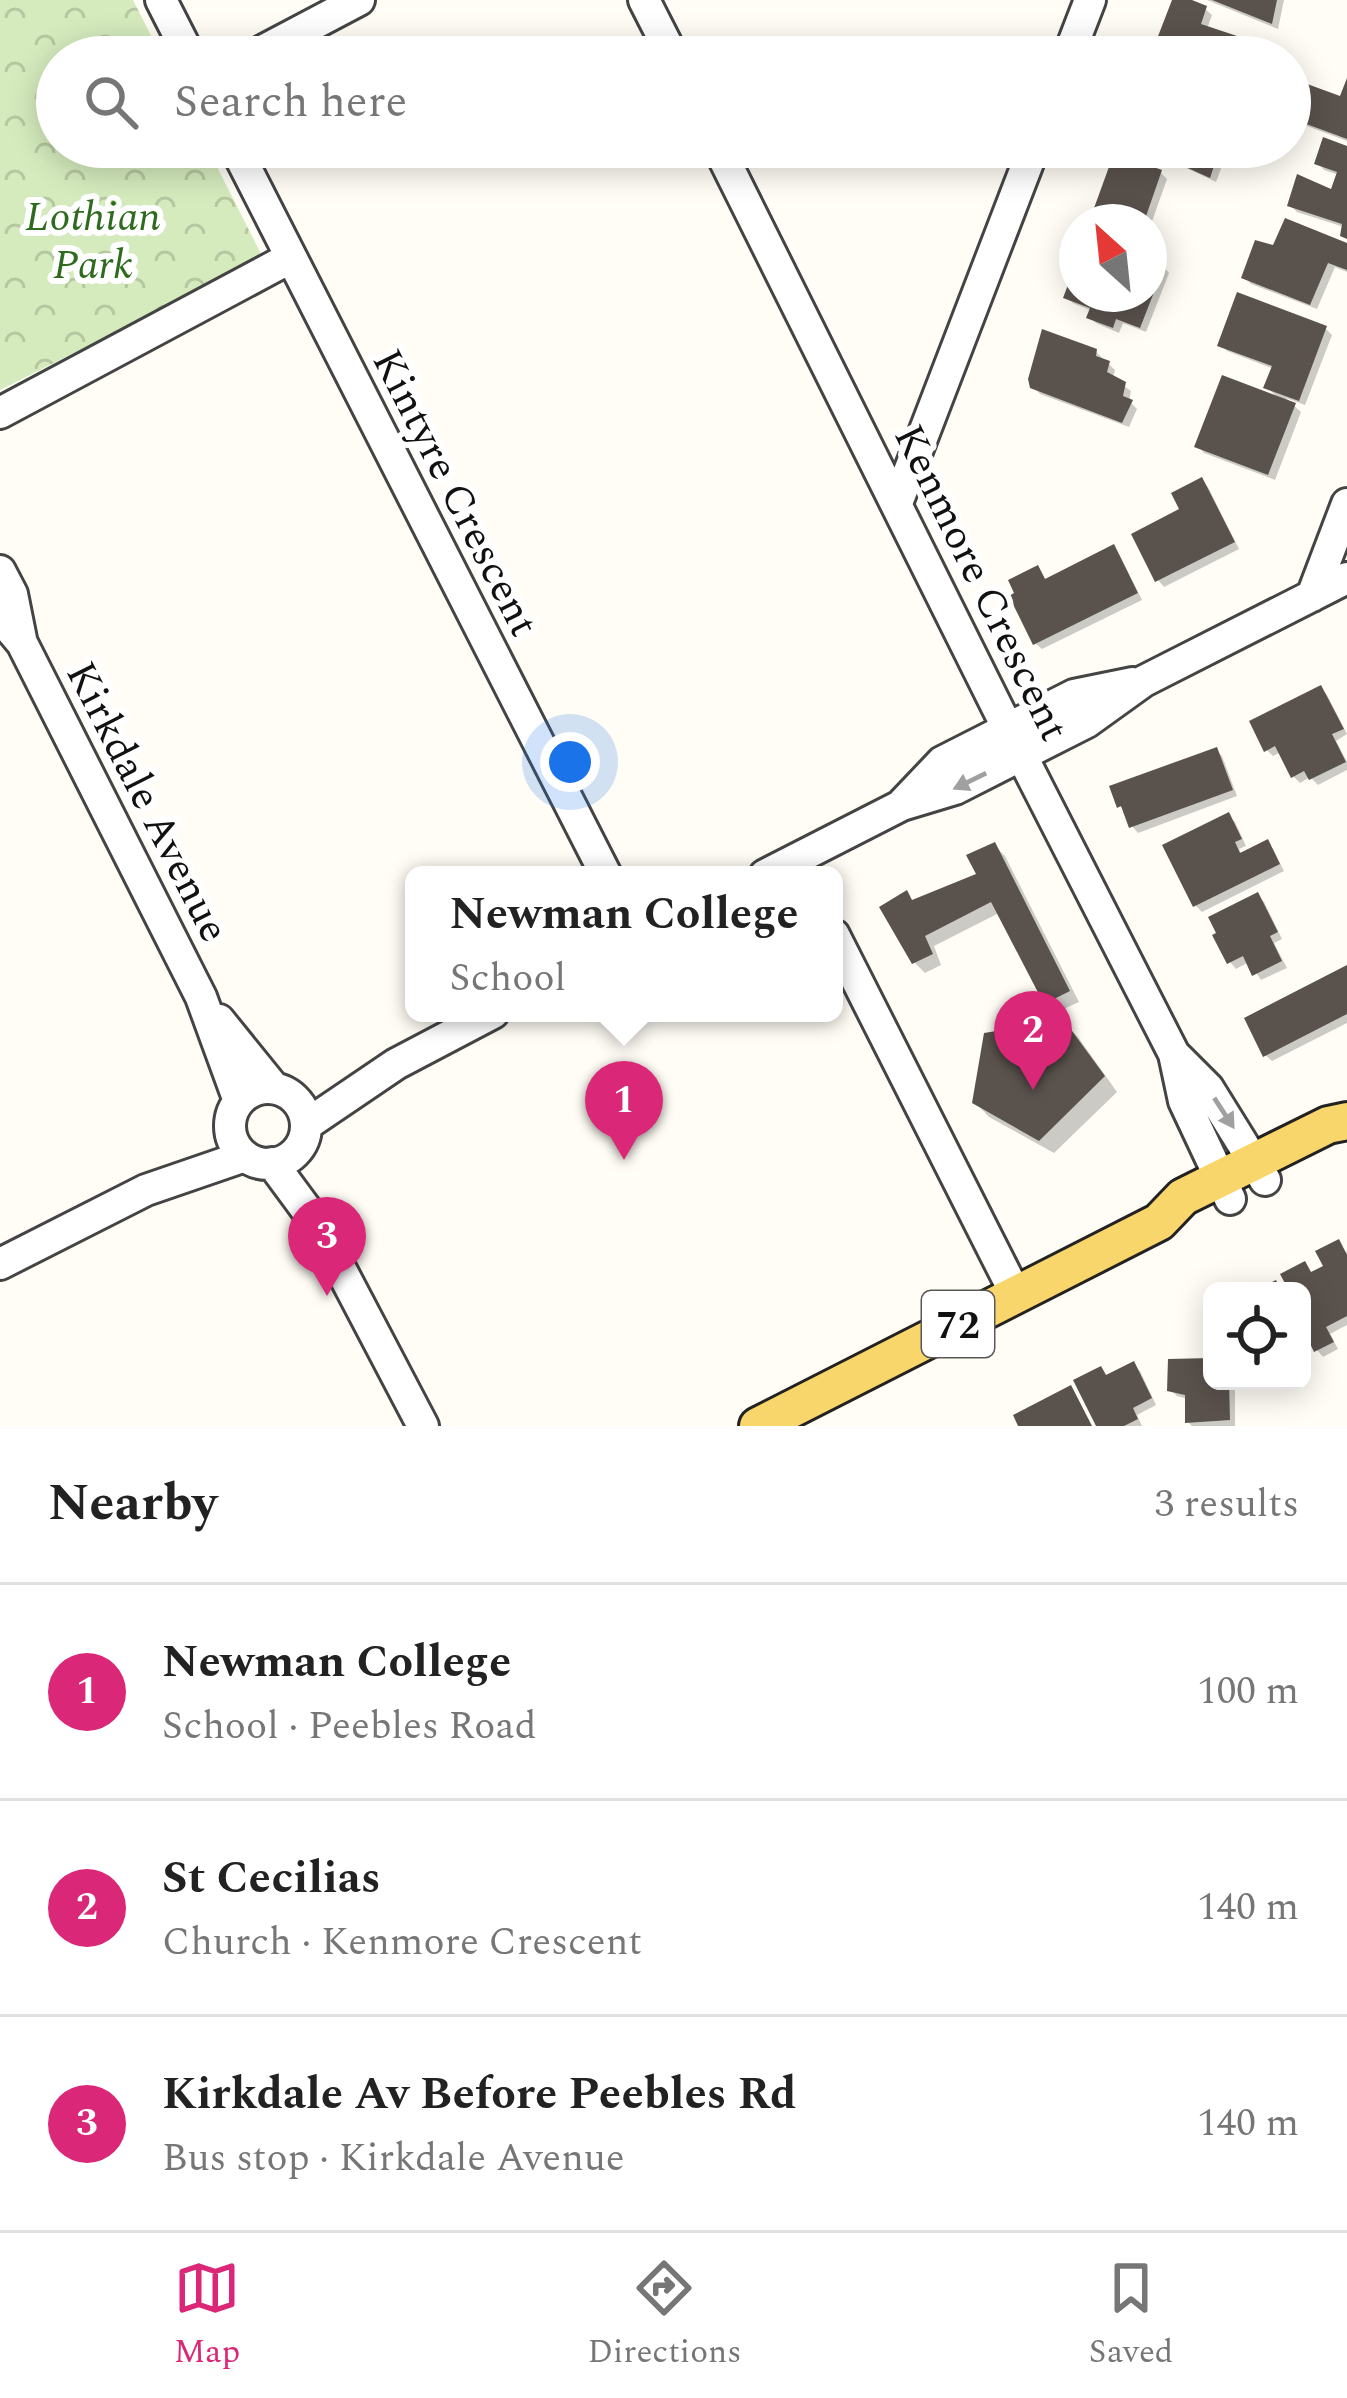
<!DOCTYPE html>
<meta charset="utf-8">
<style>
body{margin:0;font-family:Spectral,serif;background:#f6f6f6;color:#222}
.controls{position:absolute;right:36px;bottom:36px;display:grid;overflow:hidden;border-radius:18px;box-shadow:0 6px 30px #0003}
.controls button{width:108px;height:108px;display:grid;place-items:center;padding:0;border:0;border-bottom:3px solid #e0e0e0;background:#fff;color:#222;font:60px sans-serif}
.compass{position:absolute;left:1059px;top:204px;width:108px;height:108px;border-radius:50%;background:#fff;box-shadow:0 6px 30px #0003;rotate:333deg}
.you{position:absolute;left:570px;top:762px;width:42px;height:42px;margin:-30px;border:9px solid #fff;border-radius:50%;background:#1a73e8;box-shadow:0 0 0 18px #1a73e833}
.badge{display:grid;place-items:center;width:78px;height:78px;border-radius:50%;background:#db2777;color:#fff;font-size:39px;font-weight:700}
.pin{position:absolute;translate:-50% -99px;filter:drop-shadow(0 3px 6px #0008)}
.pin::after{content:'';position:absolute;top:63px;width:42px;height:36px;background:inherit;clip-path:polygon(0 0,100% 0,50% 100%)}
.popup{position:absolute;left:405px;top:866px;width:438px;height:156px;box-sizing:border-box;display:grid;place-content:center;border-radius:18px;background:#fff;filter:drop-shadow(0 3px 9px #0005);font-size:39px;white-space:nowrap;color:#767676}
.popup b{font-size:45px;color:#222}
.popup::after{content:'';position:absolute;left:50%;top:100%;margin-left:-24px;border:24px solid transparent;border-top-color:#fff}
.list{margin:0;padding:0;list-style:none}
h2{display:flex;justify-content:space-between;align-items:center;height:156px;margin:0;padding:0 48px;font-size:51px}
h2 small{font-size:39px;font-weight:400;color:#767676}
.list li{display:grid;grid-template-columns:78px 1fr auto;gap:36px;align-items:center;box-sizing:border-box;height:216px;padding:0 48px;border-top:3px solid #e0e0e0}
.list b{display:block;font-size:45px;white-space:nowrap}
.list p{margin:0;font-size:39px;white-space:nowrap;color:#767676}
.list em{font-size:39px;font-style:normal;color:#767676}
.icon{flex:none;width:66px;height:66px;fill:none;stroke:currentColor;stroke-width:2;stroke-linecap:round;stroke-linejoin:round}
.map{position:relative;flex:none;width:1347px;height:1426px;overflow:hidden}
.search{position:absolute;background:#fff;box-shadow:0 6px 30px #0003;left:36px;right:36px;top:36px;height:132px;display:flex;align-items:center;gap:30px;box-sizing:border-box;padding:0 42px;border-radius:66px;color:#767676;font-size:45px}
.sheet{height:804px;background:#fff}
nav{display:flex;justify-content:space-around;align-items:center;box-sizing:border-box;height:168px;border-top:3px solid #e0e0e0;background:#fff;font-size:33px;color:#767676}
nav a{display:grid;justify-items:center;gap:6px}
nav .on{color:#db2777}
.map>svg:first-child{display:block}
</style>
<div class="map">
<svg width="1347" height="1426" viewBox="0 0 1347 1426">
<defs>
<pattern id="park-crowns" width="20" height="18" patternUnits="userSpaceOnUse" patternTransform="scale(3)"><rect width="20" height="18" fill="#d5ebbd"/><path d="M2 6a3 3 0 1 1 6 0M12 15a3 3 0 1 1 6 0" fill="none" stroke="#b6c8a1"/></pattern>
</defs>
<rect width="100%" height="100%" fill="#fffdf5"/>
<path fill="url(#park-crowns)" d="M0,0H133L162,57H57V147H207L263,258L0,390Z"/>
<path fill="#0003" d="M1175,0H1184L1205,9L1212,15L1207,29L1257,45L1263,52L1261,57H1153Z
M1207,0H1284L1278,29Z
M1347,86V141L1296,122L1290,116L1341,100Z
M1123,147H1151L1146,158Z
M1159,147H1214L1209,158L1222,166L1216,182L1178,164L1171,158L1173,151Z
M1347,149V239L1343,235L1344,227L1297,212L1290,205L1332,193L1339,175L1324,170L1318,163Z
M1161,173L1167,179L1149,230V222H1092Z
M1347,246V272L1335,267L1317,309L1251,284L1244,277L1275,249Z
M1149,261L1163,266L1169,273L1146,332L1123,323L1119,333L1096,323L1090,317L1092,311L1073,303L1066,297L1077,269V294H1149Z
M1325,328L1332,335L1305,405L1286,398L1301,412L1275,480L1204,453L1198,446L1281,401L1267,387L1274,369L1227,351L1221,345Z
M1095,351L1115,370L1113,378L1131,391L1129,401L1137,409L1129,427L1040,394L1033,386Z
M1202,481L1208,487L1239,549L1164,587L1158,580L1183,510Z
M1113,548L1119,554L1142,600L1042,649L1035,643L1038,569L1047,581Z
M1320,688L1327,695L1347,734L1336,741L1347,762V770L1318,785L1310,777L1300,783L1293,776L1281,752L1273,756L1267,750Z
M1216,750L1222,756L1237,796L1138,833L1132,826L1127,813L1120,806Z
M1228,816L1235,822L1246,846L1239,849L1242,855L1267,843L1273,849L1284,871L1202,912L1195,905Z
M994,845L1005,856L1079,1002L1057,1012L1046,1002L999,913L934,946L941,965L925,973L914,962L906,894L914,902L980,875Z
M1258,896L1264,902L1282,939L1274,943L1287,968L1261,980L1249,962L1236,969L1230,962L1220,934Z
M1347,969V1023L1272,1061L1265,1055Z
M1063,1023L1078,1037L1117,1092L1054,1153L989,1117L975,1102Z
M1338,1243L1347,1253V1325L1330,1334L1338,1349L1323,1357L1317,1350L1302,1321V1291H1292L1284,1275L1304,1265L1313,1275L1327,1267Z
M1212,1361V1381H1235V1426H1192L1188,1422V1399L1177,1396L1171,1390Z
M1133,1365L1140,1371L1156,1405L1137,1415L1142,1426H1098L1101,1369L1108,1377Z"/>
<path fill="#5a524d" d="M1172,0H1192L1207,6L1201,24L1258,43L1252,57H1150Z
M1212,0H1277L1272,24Z
M1347,78V139L1290,118V105L1299,81L1340,96Z
M1323,137L1347,146V239L1340,236L1342,224L1287,206L1297,174L1331,189L1337,172L1314,164Z
M1171,147H1205L1203,152L1217,157L1210,178L1168,159Z
M1114,153L1162,170L1144,222H1089Z
M1285,218L1347,243V270L1328,263L1310,305L1241,278L1255,240L1273,245Z
M1149,258L1165,264L1140,328L1116,319L1113,328L1086,318L1090,308L1063,298L1077,261V294H1149Z
M1237,292L1327,326L1299,401L1263,388L1272,366L1217,346Z
M1042,329L1097,349L1096,356L1110,361L1107,372L1126,382L1123,396L1133,400L1122,423L1030,388L1028,379Z
M1222,375L1296,403L1268,475L1194,447Z
M1202,477L1235,542L1155,582L1131,534L1179,509L1171,493Z
M1114,544L1138,593L1033,645L1009,596L1014,593L1008,580L1038,565L1045,579Z
M1321,685L1344,729L1332,734L1346,762L1309,780L1304,771L1291,778L1275,746L1264,752L1249,721Z
M1217,747L1233,790L1129,828L1121,806L1117,808L1109,786Z
M1229,812L1242,839L1235,842L1240,853L1268,839L1280,864L1193,907L1162,845Z
M995,842L1070,991L1044,1004L991,902L925,936L933,954L912,964L879,907L907,890L912,900L976,874L966,855Z
M1258,892L1278,932L1270,936L1282,961L1252,976L1243,956L1227,964L1212,935L1216,933L1208,917Z
M1347,965V1014L1263,1057L1244,1018Z
M1064,1020L1105,1076L1039,1141L972,1103L984,1033Z
M1339,1239L1347,1255V1316L1326,1327L1334,1342L1314,1352L1302,1327V1291H1289L1280,1274L1305,1261L1311,1272L1323,1266L1315,1251Z
M1276,1280L1281,1291H1254Z
M1212,1358V1381H1229L1230,1420L1185,1423V1395L1167,1391L1168,1359Z
M1134,1361L1152,1398L1133,1408L1138,1419L1124,1426H1096L1073,1380L1101,1366L1106,1375Z
M1071,1385L1092,1426H1018L1013,1415Z"/>
<g fill="none" stroke-linecap="round" stroke-linejoin="round">
<g stroke="#444" stroke-width="36">
<path id="minor" d="M161,0L190,57
M644,0L673,57
M251,57L359,0
M1068,57L1090,0
M235,147L606,875
M718,147L1008,729L1174,1054L1184,1101L1230,1199
M0,413L290,258
M897,503L1034,147
M0,571L12,594L21,639
M1312,596L1347,504
M0,617L22,643L201,997L239,1101
M903,803L942,762L1074,695L1133,683
M765,875L902,805L955,789L1087,722L1144,681L1347,578
M834,935L1016,1295
M219,1020L274,1088
M1174,1054L1208,1088L1265,1180
M230 1126a38 38 0 1 1 76 0a38 38 0 1 1-76 0Z
M306,1125L396,1064L493,1013
M272,1163L317,1224L423,1426
M0,1264L146,1190L245,1156"/>
</g>
<g stroke="#222" stroke-width="42">
<path id="major" d="M758,1426L1159,1222L1183,1197L1328,1125L1347,1121"/>
</g>
<use href="#minor" stroke="#fff" stroke-width="30"/>
<use href="#major" stroke="#f9d66b" stroke-width="36"/>
</g>
<defs><path id="oneway-solid" d="M-6-.8H1V-3.2L6.5 0L1 3.2V.8H-6Z" transform="scale(3)"/></defs>
<g fill="#a0a0a0">
<use href="#oneway-solid" transform="translate(970 781) rotate(154)"/>
<use href="#oneway-solid" transform="translate(1224 1113) rotate(57)"/>
</g>
<g text-anchor="middle" stroke-width="12" stroke-linejoin="round" paint-order="stroke">
<rect fill="#fff" stroke="#585858" stroke-width="3" x="922" y="1291" width="72" height="66" rx="9"/>
<g font-size="39" font-weight="bold" fill="#111">
<text x="958" y="1338">72</text>
</g>
<g font-size="42" font-style="italic" fill="#2f6b1f" stroke="#fff">
<text x="93" y="230">Lothian<tspan x="93" dy="48">Park</tspan></text>
</g>
<g font-size="42" fill="#111" stroke="#fff">
<text transform="translate(457 492) rotate(63)" y="15">Kintyre Crescent</text>
<text transform="translate(983 582) rotate(64)" y="15">Kenmore Crescent</text>
<text transform="translate(149 801) rotate(63)" y="15">Kirkdale Avenue</text>
</g>
</g>
</svg>
<div class="controls">
<button><svg class="icon" aria-label="locate" viewBox="0 0 24 24"><circle cx="12" cy="12" r="6"/><path d="M12 2v4M12 18v4M2 12h4M18 12h4"/></svg></button>
</div>
<svg class="compass" viewBox="-18 -18 36 36"><path d="M0-13l5 13h-10z" fill="#e53935"/><path d="M0 13l5-13h-10z" fill="#767676"/></svg>
<div class="you"></div>
<div class="pin badge" style="left:624px;top:1160px">1</div>
<div class="popup"><b>Newman College</b>School</div>
<div class="pin badge" style="left:1033px;top:1090px">2</div>
<div class="pin badge" style="left:327px;top:1296px">3</div>
<div class="search"><svg class="icon" aria-label="search" viewBox="0 0 24 24"><circle cx="10" cy="10" r="6"/><path d="M15 15l6 6"/></svg>Search here</div>
</div>
<section class="sheet">
<h2>Nearby<small>3 results</small></h2>
<ul class="list">
<li><span class="badge">1</span><div><b>Newman College</b><p>School · Peebles Road</p></div><em>100 m</em></li>
<li><span class="badge">2</span><div><b>St Cecilias</b><p>Church · Kenmore Crescent</p></div><em>140 m</em></li>
<li><span class="badge">3</span><div><b>Kirkdale Av Before Peebles Rd</b><p>Bus stop · Kirkdale Avenue</p></div><em>140 m</em></li>
</ul>
</section>
<nav>
<a class="on"><svg class="icon" aria-label="map" viewBox="0 0 24 24"><path d="M3 6l6-2 6 2 6-2v14l-6 2-6-2-6 2zM9 4v14M15 6v14"/></svg>Map</a>
<a><svg class="icon" aria-label="directions" viewBox="0 0 24 24"><path d="M12 3l9 9-9 9-9-9zM9 14v-3h6M13 9l2 2-2 2"/></svg>Directions</a>
<a><svg class="icon" aria-label="saved" viewBox="0 0 24 24"><path d="M7 4h10v16l-5-4-5 4z"/></svg>Saved</a>
</nav>
